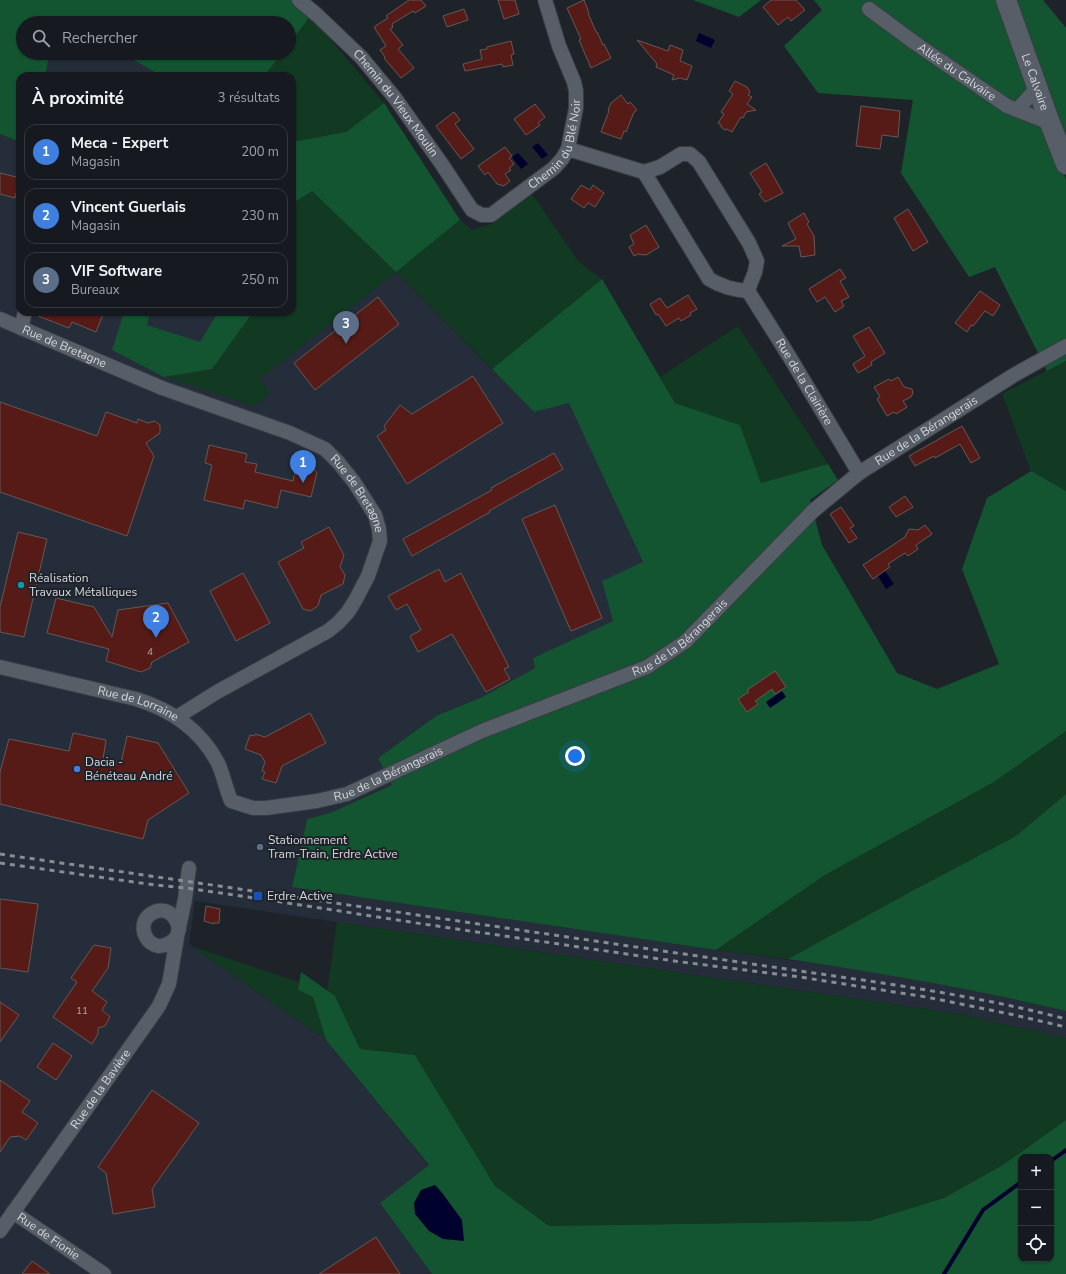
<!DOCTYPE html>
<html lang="fr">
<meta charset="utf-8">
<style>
body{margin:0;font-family:"Nunito Sans",sans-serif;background:#23272d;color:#f1f3f6}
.controls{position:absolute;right:12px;bottom:12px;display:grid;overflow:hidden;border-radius:8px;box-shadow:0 1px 3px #0004}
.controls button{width:36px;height:36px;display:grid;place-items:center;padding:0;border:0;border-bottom:1px solid #35383e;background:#161a20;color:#f1f3f6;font:20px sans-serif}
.you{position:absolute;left:575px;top:756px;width:14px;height:14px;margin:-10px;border:3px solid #fff;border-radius:50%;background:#1a73e8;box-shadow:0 0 0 6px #1a73e833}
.badge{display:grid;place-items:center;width:26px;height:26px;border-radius:50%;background:#f49aa1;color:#fff;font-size:13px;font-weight:700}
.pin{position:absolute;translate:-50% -33px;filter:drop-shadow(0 1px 2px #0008)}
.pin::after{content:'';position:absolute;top:21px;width:14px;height:12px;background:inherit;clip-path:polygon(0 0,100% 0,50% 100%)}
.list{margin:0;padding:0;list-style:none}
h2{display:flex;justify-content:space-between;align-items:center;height:52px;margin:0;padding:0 16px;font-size:17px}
h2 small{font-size:13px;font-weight:400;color:#9ea1a5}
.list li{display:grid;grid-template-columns:26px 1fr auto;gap:12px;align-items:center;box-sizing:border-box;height:56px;margin:0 8px 8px;padding:0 8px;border:1px solid #35383e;border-radius:12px}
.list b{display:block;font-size:15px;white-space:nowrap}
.list p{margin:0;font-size:13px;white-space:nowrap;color:#9ea1a5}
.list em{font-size:13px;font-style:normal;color:#9ea1a5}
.icon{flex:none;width:22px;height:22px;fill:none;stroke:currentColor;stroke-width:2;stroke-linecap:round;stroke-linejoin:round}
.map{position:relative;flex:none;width:1066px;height:1274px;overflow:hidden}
.search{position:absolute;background:#161a20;box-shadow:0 1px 3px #0004;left:16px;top:16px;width:280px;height:44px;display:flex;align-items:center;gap:10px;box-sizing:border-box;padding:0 14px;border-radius:22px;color:#9ea1a5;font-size:15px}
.panel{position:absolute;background:#161a20;box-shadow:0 1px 3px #0004;left:16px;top:72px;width:280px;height:244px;border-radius:12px}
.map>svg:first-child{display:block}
</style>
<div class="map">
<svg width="1066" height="1274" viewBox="0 0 1066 1274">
<rect width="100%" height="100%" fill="#1e232a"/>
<path fill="#242d39" d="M50,53H118L132,59L161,76H45Z
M0,134L20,142V312H292V175L396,272L534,412L569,402L643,562L613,621L533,658L535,668L482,697L436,716L378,758L393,785L330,813L307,819L292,887L716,950L869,971L963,988L1066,1011V1039L959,1014L195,901L189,944L326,1040L429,1166L380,1203L432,1274H0Z"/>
<path fill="#123922" d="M310,15L384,103L346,132L292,142V76H264L282,53H289V44L306,22Z
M312,191L396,272L460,220L472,230L494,223L532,194L579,262L602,279L492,369L396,272L260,379L270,394L254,406L164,377L212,369L253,312H292V204Z
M738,326L828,464L761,483L740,425L675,403L660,377Z
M1066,361V491L1031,471L1002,394Z
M1066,731V794L1016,836L912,891L788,959L716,950L825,875L994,782Z
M337,922L959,1014L1060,1037L1066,1039V1120L1003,1165L944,1198L869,1221L549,1226L495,1186L415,1055L360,1049L335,996L327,991Z
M191,946L299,982L298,990L313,997L326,1040Z"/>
<path fill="#135531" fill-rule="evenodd" d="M0,0H291L310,15L306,22L289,44V23H23V53H50L45,76H20V142L0,134Z
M693,0H761L739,17Z
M814,0H1043L1066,28V152L1059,160L1066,180V361L1047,371L995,267L969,277L901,173L913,100L818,93L784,46L822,10Z
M118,53H282L264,76H161L132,59Z
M384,103L460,220L396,272L312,191L292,204V142L346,132Z
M602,279L675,403L740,425L761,483L828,464L838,480L810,500L822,545L897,673L937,689L999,664L962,569L987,498L1031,471L1066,491V731L994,782L825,875L716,950L292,887L307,819L330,813L392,785L378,758L436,716L482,697L535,668L533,658L613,621L602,581L643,562L569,403L534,412L492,369Z
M124,312H150L147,325L200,342L218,312H253L212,369L164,377L112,350Z
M1066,794V1011C974,989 881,973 788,959L912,891L1016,836Z
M301,972L335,996L360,1049L415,1055L495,1186L549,1226L869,1221L944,1198L1003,1165L1066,1120V1274H432L380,1203L429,1165L326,1040L313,997L298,990ZM1021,1157H1051V1259H1021Z"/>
<path fill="#00012c" d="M699,33L715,40L711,48L696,41Z
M538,143L548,155L542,159L532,147Z
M518,153L528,164L521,169L512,157Z
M885,571L894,584L886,589L878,576Z
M782,691L786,697L770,708L766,702Z
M435,1185L443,1194L462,1220L464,1241L443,1239L429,1231L415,1214L414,1203L421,1190Z"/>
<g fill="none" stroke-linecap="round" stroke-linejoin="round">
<path stroke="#00012c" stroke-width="4" d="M1051,1161L1066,1150
M944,1274L983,1210L1021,1182"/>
</g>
<path fill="#561b16" stroke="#655957" d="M409,0H421L426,6L415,13L413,11L392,24L393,27L390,29L403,45L398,49L414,68L401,78L384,58L385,57L380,50L386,46L374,27L388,18L386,16Z
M498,0H515L519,14L504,19Z
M584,0L589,13H588L596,32H597L603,45L604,44L611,58L591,68L579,40L581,39L567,8Z
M771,0H796L805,10L791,21L788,17L778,25L763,7Z
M464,9L468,20L447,27L443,16Z
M637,40L668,51L670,45L683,50L680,61L692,66L687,80L680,78L672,80L674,75L656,67L657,64Z
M511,41L514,54L511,55L513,65L503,67L502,64L465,71L463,64L482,59L480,50L487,49V47Z
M735,81L747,87L750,92L748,95L752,97L747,104L756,110L746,112L743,118L741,117L732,132L727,129L725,130L721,127V125L718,123L724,114L721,112L733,94L729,91Z
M621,95L628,104L630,102L637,110L634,112L626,132L624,131L621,139L601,132L609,111L608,110L611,103Z
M535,104L545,117L538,123L540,125L526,135L514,119Z
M861,106L900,111L898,137L882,135L880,149L856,146Z
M454,112L460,120L455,124L474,149L461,159L436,126Z
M505,147L512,156L509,158L514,164L509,168L511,170L505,174L510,181L504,186L497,184L488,172L485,175L478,166Z
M766,163L783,193L765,202L759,194L762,192L750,173Z
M0,173L20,178L15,198L0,194Z
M581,185L590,190L593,185L604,193L595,207L588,203L584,208L571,199Z
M908,209L928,242L913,251L894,218Z
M804,213L809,222L807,224L814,236L815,255L801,257L799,246H782L796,239L788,223Z
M646,225L659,247L646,255L638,254L634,256L629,247L634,244L630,235Z
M840,269L846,278L840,281L849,297L841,301L844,306L835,312L825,297L817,302L809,289Z
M980,291L1000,305L993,316L985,311L973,326L971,325L967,332L955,323Z
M688,295L697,309L690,313L691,315L681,321L679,318L666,326L658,314L656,315L650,304L660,298L667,308Z
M378,297L399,324L315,390L294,363Z
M33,312H104L96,332L72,322L69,328L33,314Z
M869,327L885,353L871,362L872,365L858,373L853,364L865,356L853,336Z
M473,376L503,423L407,484L377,436L386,430L384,426L400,405L412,414Z
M898,377L904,387L912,389L913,393L911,397L903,401L907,407L896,414L894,412L887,416L877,399L880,397L874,387L889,379L891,381Z
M0,402L97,436L106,412L137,423L138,419L148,423L155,421L160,425V433L146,443L154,456L127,536L0,492Z
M962,426L980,458L971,463L960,444L935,458L934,456L915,466L909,456Z
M209,445L247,454L245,462L257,464L255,472L293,481L297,464L314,469L317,473L311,497L281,490L277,508L245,500L243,509L204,500L212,465L205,463Z
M554,453L563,469L489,511L490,512L412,556L403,539L492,490L491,488Z
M905,496L913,507L896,517L889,507Z
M555,505L602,618L571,631L522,519Z
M841,507L854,526L850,528L857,538L849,543L830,514Z
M925,525L932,534L916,545L918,549L908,556L905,553L888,564L890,567L873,579L863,565L905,537L909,529L918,530Z
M329,527L344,555L340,567L345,575L343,584L321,595L318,606L310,611L303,609L278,562L304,548L301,542Z
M18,532L47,539L24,637L0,632V607Z
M439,569L445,582L461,573L509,667L504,669L510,679L486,692L452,634L418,652L410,636L421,630L407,604L396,610L388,596Z
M243,573L270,623L236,641L210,591Z
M56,598L94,607L112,637L118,610L168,603L189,642L152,662L150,668L141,672L106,661L109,649L47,633Z
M775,671L786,687L775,694L772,689L755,701L758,704L747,712L738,699L749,692L747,690Z
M310,713L326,743L282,766L276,783L262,779L265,772L262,771L265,762L261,755L245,749L250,735L254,736L255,734L265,737Z
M73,733L106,740L103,759L121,763L127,736L158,743L189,793L148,820L143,839L0,804V772L9,739L69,751Z
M0,899L38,904L28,972L0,968Z
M206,906L220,909L219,923H214V924L204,921Z
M94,945L111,948L108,968L92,991L107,1002L102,1010L110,1017L105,1026L98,1028V1034L92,1044L53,1017L77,982L71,978Z
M0,1002L19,1015L0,1042Z
M53,1043L72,1056L56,1080L37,1067Z
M0,1080L30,1101L22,1112L38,1123L26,1140L20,1136L10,1137L0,1152Z
M152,1090L199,1123L152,1189L155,1207L113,1214L106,1173L98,1167Z
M376,1237L400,1274H319Z
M32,1261L50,1274H22Z"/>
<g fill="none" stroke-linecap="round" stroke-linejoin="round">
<g stroke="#393d43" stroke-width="16">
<g id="street">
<path id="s1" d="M299,0L317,15L361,57L395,98L441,163L472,210L482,215H491L554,168L562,159L568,149L576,108V91L574,82L559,46L545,0"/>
<path id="s2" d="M869,9L915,43L1007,106L1050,123"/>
<path d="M1017,110L1037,88"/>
<path id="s3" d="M568,149L644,172L660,167L681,154H690L699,162L749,243L757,261L755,272L751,282L748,291L789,356L859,473"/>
<path d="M644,172L709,279C722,287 733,290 748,291"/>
<path id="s4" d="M0,319L162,388L290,433L325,449L338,462L354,482L375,515L379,529L380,541L368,576L356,599L348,612L338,623L328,631L217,692L177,717"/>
<path d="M21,328L25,312"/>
<path id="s5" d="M0,667L136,699C172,710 200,729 218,763C223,774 226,789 231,801L253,808H266L317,801L347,794L482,731L647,667L685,642L813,511L859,473L1014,375L1066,346"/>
<path d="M177,937C172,942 166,947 158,946C153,945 148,941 146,937C133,913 173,896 179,929"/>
<path id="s6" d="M13,1212L104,1274"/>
<path id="s7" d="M0,1231L159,1006L169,984L177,937L185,899L189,868"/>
</g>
</g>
<g stroke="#393d43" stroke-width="22">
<g id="secondary">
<path id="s8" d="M1006,0L1050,123L1066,164"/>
</g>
</g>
<use href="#street" stroke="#585e67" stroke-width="14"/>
<use href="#secondary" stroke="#585e67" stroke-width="20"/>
<path stroke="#898d93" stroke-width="3" stroke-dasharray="5 5" stroke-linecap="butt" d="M0,854L800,971C889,984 979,996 1066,1019
M0,863L155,885L186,888L262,899L423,924L674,961L800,977L926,997L1010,1014L1066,1027"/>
</g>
<circle fill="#0f9aa8" stroke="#1e232a" stroke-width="1.5" cx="21" cy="585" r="4"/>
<circle fill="#3f7fe0" stroke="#1e232a" stroke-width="1.5" cx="77" cy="769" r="4"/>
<circle fill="#5c6f8a" stroke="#1e232a" stroke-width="1.5" cx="260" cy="847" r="4"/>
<rect fill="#1a4fb4" stroke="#1e232a" stroke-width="1.5" x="253" y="891" width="10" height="10" rx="2"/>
<g text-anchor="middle" stroke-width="4" stroke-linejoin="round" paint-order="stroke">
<g font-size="10" fill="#b5a9ab">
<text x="150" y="655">4</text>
<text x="82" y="1014">11</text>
</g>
<g font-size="12" fill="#d5d8dd" stroke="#1e232a">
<text dy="4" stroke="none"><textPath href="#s2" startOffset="108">Allée du Calvaire</textPath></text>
<text dy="4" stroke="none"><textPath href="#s8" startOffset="87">Le Calvaire</textPath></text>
<text dy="4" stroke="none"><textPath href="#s1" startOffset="142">Chemin du Vieux Moulin</textPath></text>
<text dy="4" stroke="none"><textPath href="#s1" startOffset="394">Chemin du Blé Noir</textPath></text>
<text dy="4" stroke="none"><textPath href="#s4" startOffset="70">Rue de Bretagne</textPath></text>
<text dy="4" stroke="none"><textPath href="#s3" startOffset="395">Rue de la Clairière</textPath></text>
<text dy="4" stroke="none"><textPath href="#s5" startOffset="1099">Rue de la Bérangerais</textPath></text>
<text dy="4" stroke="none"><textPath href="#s4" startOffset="406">Rue de Bretagne</textPath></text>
<text dy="4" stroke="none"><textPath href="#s5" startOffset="775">Rue de la Bérangerais</textPath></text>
<text dy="4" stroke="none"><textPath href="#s5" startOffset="143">Rue de Lorraine</textPath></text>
<text dy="4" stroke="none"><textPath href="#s5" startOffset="451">Rue de la Bérangerais</textPath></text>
<text dy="4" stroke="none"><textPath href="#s7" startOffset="174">Rue de la Bavière</textPath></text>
<text dy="4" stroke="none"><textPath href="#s6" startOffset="43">Rue de Fionie</textPath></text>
</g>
<g font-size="12" fill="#d5d8dd" stroke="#1e232a" text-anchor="start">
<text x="29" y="582">Réalisation<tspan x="29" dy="14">Travaux Métalliques</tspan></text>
<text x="85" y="766">Dacia -<tspan x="85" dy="14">Bénéteau André</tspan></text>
<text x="268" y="844">Stationnement<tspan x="268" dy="14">Tram-Train, Erdre Active</tspan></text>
<text x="267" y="900">Erdre Active</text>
</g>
</g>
</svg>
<div class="controls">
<button>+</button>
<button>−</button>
<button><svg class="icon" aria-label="locate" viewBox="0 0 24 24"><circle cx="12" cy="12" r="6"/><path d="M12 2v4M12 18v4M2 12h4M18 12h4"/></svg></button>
</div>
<div class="you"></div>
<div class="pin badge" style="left:303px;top:483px;background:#3f7fe0">1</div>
<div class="pin badge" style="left:156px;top:638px;background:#3f7fe0">2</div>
<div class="pin badge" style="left:346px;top:344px;background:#5c6f8a">3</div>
<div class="search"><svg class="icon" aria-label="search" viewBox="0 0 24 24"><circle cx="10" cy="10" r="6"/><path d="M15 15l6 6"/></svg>Rechercher</div>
<section class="panel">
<h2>À proximité<small>3 résultats</small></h2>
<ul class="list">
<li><span class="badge" style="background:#3f7fe0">1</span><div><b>Meca - Expert</b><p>Magasin</p></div><em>200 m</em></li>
<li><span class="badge" style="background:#3f7fe0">2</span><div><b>Vincent Guerlais</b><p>Magasin</p></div><em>230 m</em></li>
<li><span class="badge" style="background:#5c6f8a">3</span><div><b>VIF Software</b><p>Bureaux</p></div><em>250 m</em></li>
</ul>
</section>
</div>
